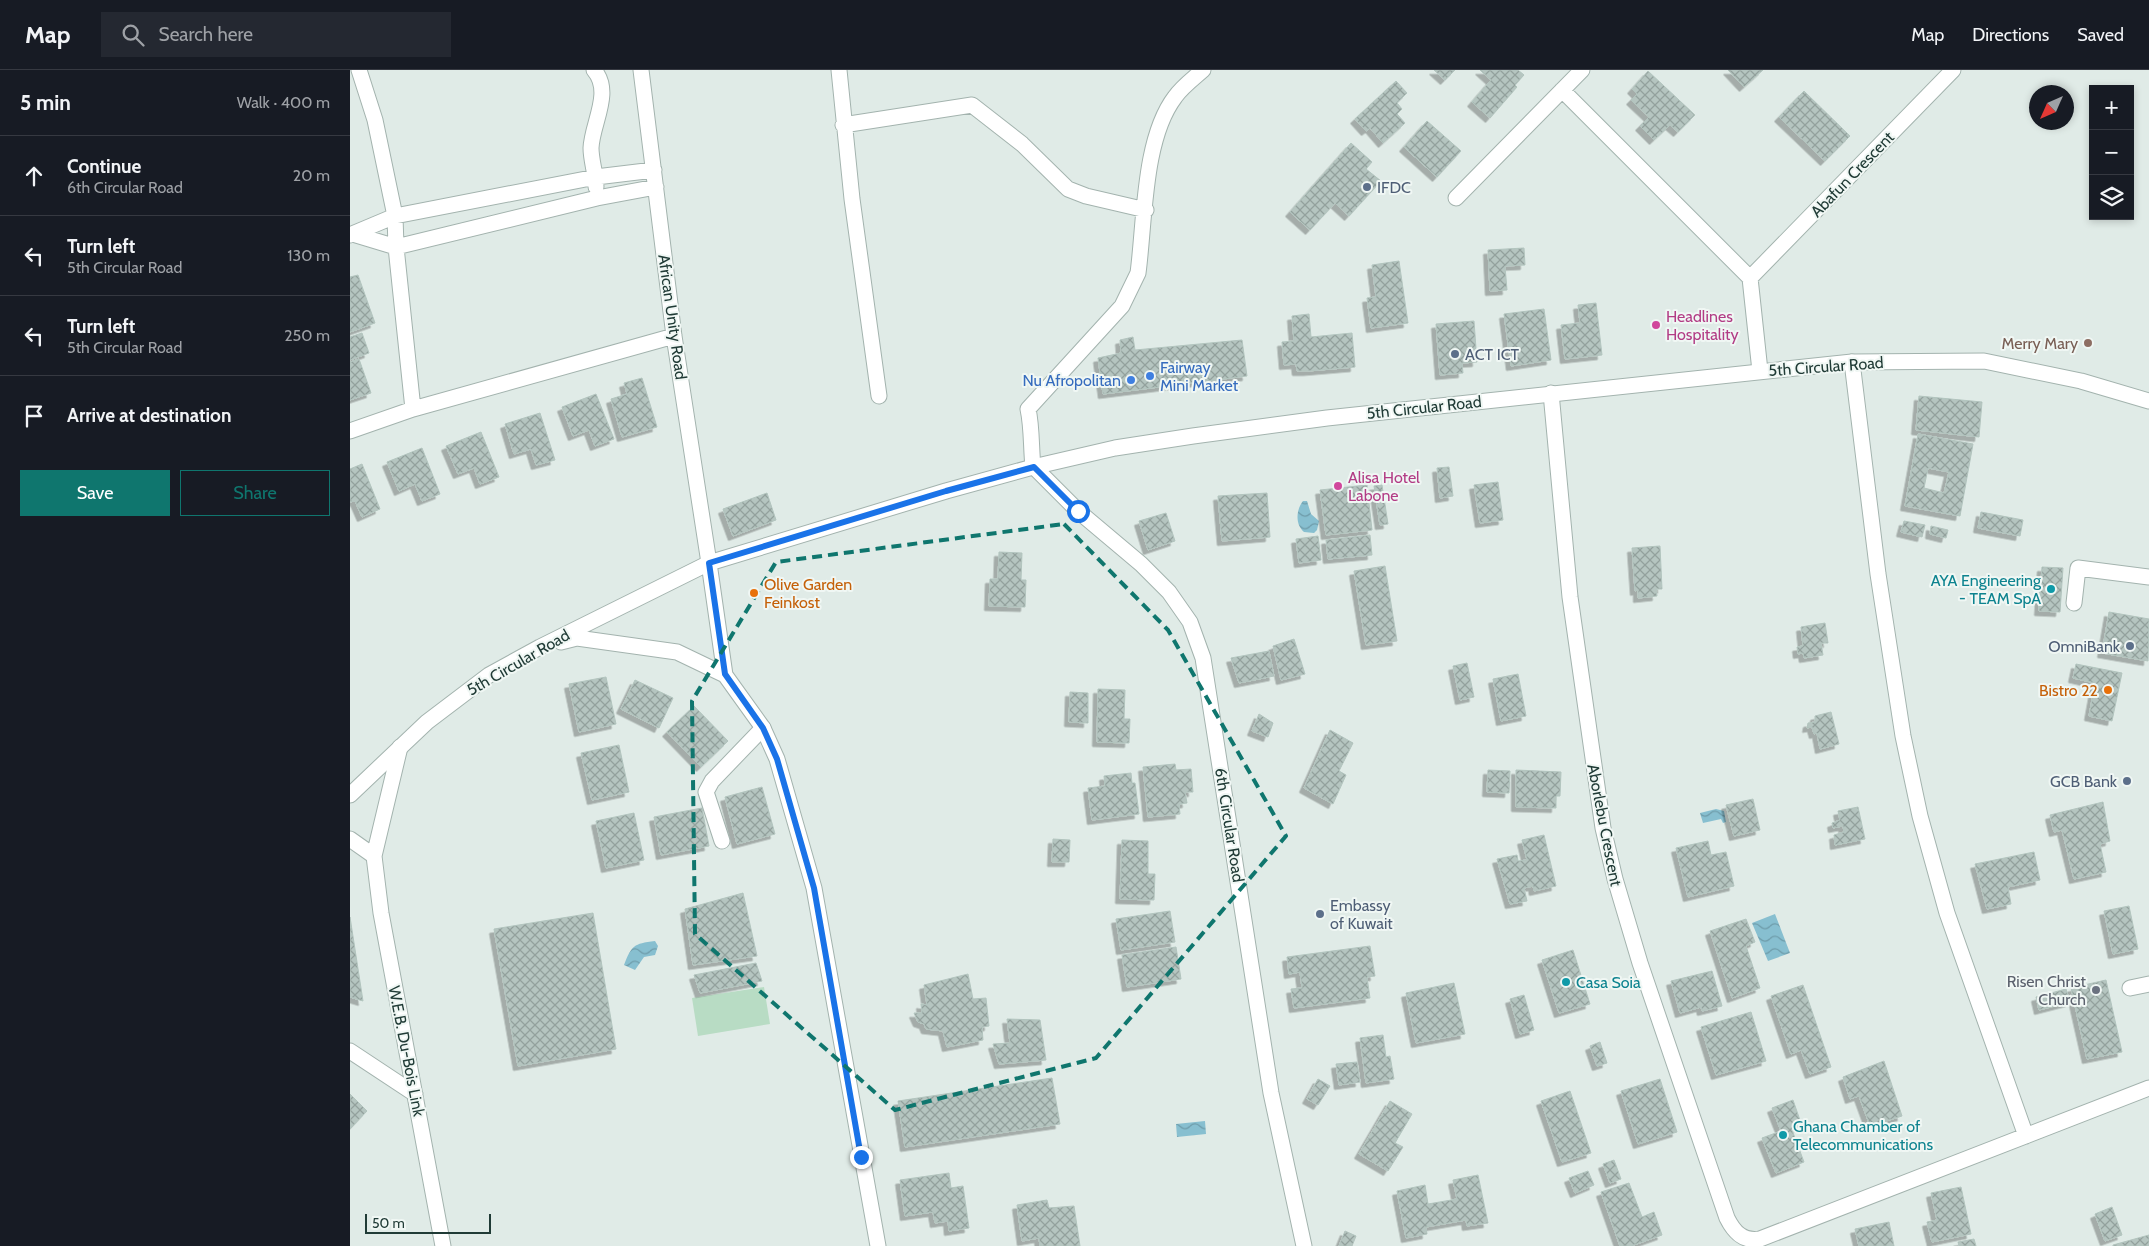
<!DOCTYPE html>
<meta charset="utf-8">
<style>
body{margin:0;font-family:Cabin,sans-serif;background:#242831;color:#f1f3f6}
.controls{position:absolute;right:15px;top:15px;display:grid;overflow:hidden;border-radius:0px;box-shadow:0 2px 8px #0003}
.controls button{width:45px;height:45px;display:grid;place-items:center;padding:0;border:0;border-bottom:1px solid #363941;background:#171b24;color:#f1f3f6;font:25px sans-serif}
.compass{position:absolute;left:1679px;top:15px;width:45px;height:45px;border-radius:50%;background:#171b24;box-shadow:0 2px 8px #0003;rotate:225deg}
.scale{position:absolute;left:15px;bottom:12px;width:126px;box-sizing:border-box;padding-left:5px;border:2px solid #203b36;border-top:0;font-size:14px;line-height:18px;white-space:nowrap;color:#203b36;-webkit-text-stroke:4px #f0f7f4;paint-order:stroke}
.stop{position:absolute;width:15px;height:15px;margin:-11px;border:4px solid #1a73e8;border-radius:50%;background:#fff}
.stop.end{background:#1a73e8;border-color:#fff;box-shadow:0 1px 5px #0008}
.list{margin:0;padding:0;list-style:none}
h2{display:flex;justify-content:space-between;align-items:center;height:65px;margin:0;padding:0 20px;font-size:21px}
h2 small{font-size:16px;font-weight:400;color:#9ea1a6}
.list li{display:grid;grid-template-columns:32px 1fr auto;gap:15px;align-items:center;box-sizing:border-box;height:80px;padding:0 20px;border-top:1px solid #363941}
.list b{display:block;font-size:19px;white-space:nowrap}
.list p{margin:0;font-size:16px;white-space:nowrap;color:#9ea1a6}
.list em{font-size:16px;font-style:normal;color:#9ea1a6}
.actions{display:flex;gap:10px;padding:15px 20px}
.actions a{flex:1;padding:11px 0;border:1px solid #0f766e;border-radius:0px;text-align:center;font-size:18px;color:#0f766e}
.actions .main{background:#0f766e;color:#fff}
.icon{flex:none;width:28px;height:28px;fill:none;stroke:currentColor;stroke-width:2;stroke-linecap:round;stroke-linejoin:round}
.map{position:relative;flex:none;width:1799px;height:1176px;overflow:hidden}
header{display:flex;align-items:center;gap:30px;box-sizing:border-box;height:70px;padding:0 25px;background:#171b24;border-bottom:1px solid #363941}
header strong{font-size:24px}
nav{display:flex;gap:28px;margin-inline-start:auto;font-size:18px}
.search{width:350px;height:45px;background:#242831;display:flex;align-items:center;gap:12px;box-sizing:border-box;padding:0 18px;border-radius:0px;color:#9ea1a6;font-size:19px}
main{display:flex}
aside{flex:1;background:#171b24}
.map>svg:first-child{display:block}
</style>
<header>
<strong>Map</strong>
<div class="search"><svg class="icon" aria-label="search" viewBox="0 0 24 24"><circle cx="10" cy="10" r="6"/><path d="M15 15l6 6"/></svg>Search here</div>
<nav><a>Map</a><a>Directions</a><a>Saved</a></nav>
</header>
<main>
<aside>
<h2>5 min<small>Walk · 400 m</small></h2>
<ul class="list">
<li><svg class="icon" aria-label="ahead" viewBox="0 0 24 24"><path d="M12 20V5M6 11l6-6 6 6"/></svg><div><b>Continue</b><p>6th Circular Road</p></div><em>20 m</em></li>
<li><svg class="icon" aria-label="left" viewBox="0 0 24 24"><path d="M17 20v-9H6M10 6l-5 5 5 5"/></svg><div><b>Turn left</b><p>5th Circular Road</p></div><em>130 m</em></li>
<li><svg class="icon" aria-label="left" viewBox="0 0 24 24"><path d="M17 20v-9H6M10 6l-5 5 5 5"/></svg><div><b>Turn left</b><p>5th Circular Road</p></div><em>250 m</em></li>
<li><svg class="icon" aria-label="arrive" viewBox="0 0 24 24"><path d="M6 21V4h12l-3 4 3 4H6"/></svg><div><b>Arrive at destination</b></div></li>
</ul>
<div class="actions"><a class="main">Save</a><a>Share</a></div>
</aside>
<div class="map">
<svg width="1799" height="1176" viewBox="0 0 1799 1176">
<defs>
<pattern id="water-waves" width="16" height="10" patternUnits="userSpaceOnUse" patternTransform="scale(1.25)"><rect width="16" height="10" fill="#87bfd0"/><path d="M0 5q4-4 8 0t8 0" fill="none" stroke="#6e9caa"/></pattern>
<pattern id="building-cross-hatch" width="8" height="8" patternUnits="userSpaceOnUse" patternTransform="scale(1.25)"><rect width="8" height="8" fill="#b5c5c0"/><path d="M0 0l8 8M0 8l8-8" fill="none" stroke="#93a19d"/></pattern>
<filter id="shadow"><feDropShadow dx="-4.5" dy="4.5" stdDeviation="0" flood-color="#0004"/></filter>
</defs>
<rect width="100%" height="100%" fill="#e0ebe7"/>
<path fill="#b8dcc4" d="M414,917L420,954L348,966L342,928Z"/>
<path fill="url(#water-waves)" d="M953,431H957L961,444L969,451L967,460L964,463L954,462C945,454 946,440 953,431Z
M1366,739L1374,741L1376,752L1373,753L1371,749L1353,753L1350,743Z
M1425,844L1440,883L1418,891L1402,853Z
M305,871L308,876L305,885L294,887L285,900L274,895C282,875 283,874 305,871Z
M855,1051L856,1064L827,1067L826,1054Z"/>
<path fill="url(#building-cross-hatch)" stroke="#b2c4be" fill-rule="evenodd" filter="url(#shadow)" d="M1084,0H1105L1095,10Z
M1130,0H1168L1174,5L1165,15L1167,17L1140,48L1122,32L1141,10Z
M1378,0H1413L1394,17Z
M1298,1L1345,45L1328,62L1320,55L1304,70L1290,56L1299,47L1281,30L1287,24L1282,19Z
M1046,11L1057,23L1047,33L1052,39L1047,44L1055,53L1033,73L1020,58L1016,61L1005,49Z
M1454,21L1500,66L1475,91L1429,47Z
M1077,51L1111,81L1087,107L1054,77Z
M1001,73L1022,92L1016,99L1031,111L999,146L985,133L960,160L940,142Z
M1174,178L1175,195L1155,196L1157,220L1140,221L1138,180Z
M1049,191L1058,253L1021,258L1017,228L1026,227L1022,195Z
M8,205L25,253L0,262V207Z
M1246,233L1252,285L1215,289L1211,255L1230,253L1228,235Z
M1194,239L1201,290L1161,296L1154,244Z
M959,244L961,267L1002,263L1005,297L958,301H947L946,294L934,295L932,272L944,271L942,246Z
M1124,251L1127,292L1112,293L1113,303L1090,305L1086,254Z
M12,263L19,283L0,290V267Z
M783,267L785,280L892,270L897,306L753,324L748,288L771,283L770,270Z
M9,289L21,323L0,330V292Z
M292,308L307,357L272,367L261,329L277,324L274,313Z
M246,324L264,369L245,376L239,360L223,366L212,337Z
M1569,326L1632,332L1629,367L1566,360Z
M190,343L205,390L186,395L181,379L164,384L155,354Z
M131,362L149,407L130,414L124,398L108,404L96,376Z
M1568,364L1623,374L1610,446L1555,436ZM1578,398L1599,402L1594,423L1574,418Z
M72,378L90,424L72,431L65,414L49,421L37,392Z
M12,394L30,439L12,447L5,431L0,432V399Z
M1099,397L1103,426L1090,428L1087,398Z
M1148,412L1153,450L1130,453L1124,415Z
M1017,415L1022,460L976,465L970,420Z
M1032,415L1038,454L1030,455L1024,416Z
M417,423L426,450L383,466L373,439Z
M917,423L920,467L872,471L868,426Z
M1631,442L1673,450L1670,466L1628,458Z
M816,443L825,471L798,480L789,451Z
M1554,451L1575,455L1572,467L1551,462Z
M1581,456L1598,460L1596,468L1580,464Z
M1020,465L1022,485L978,489L976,470Z
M968,466L971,490L949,493L946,469Z
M1310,476L1312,519H1306L1307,526L1288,528V520L1285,521L1282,478Z
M649,482L672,483L671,510H676L675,537L639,536L640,509H648Z
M1035,496L1047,571L1016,575L1004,501Z
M1692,497L1713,498L1710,542L1689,541Z
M1759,542L1799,549L1798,591L1752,583Z
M1475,553L1478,573H1471L1473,585L1454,588L1453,583L1448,584L1447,577L1453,576L1451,557Z
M944,569L955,604L931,610L923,576Z
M919,581L924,606L889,613L881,588Z
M1117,593L1124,627L1110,630L1103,596Z
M1726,594L1772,603L1762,651L1739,646L1745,613L1723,608Z
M1168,604L1176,646L1151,651L1143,609Z
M256,607L266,654L229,662L219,614Z
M285,610L323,628L309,658L271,639Z
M748,619L775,620L774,649H780L779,673L747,672Z
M720,622L738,623V653L719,652Z
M344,636L378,671L351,697L317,662Z
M1481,642L1489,674L1470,679L1467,663L1464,664L1462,657L1457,658L1458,653L1465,652V646Z
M909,644L923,653L918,667L902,661Z
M980,660L1003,673L989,701L996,705L983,734L954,718Z
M269,675L279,722L242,730L231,683Z
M825,694L826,700L841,699L843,722H835L837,733L829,734L830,744L798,747L793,697Z
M1138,700L1160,701L1159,723L1137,722Z
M1166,700L1211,702L1210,726H1206V738L1166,737Z
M781,703L782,713H785L789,744L742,750L738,718L755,716L754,706Z
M412,717L425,764L387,774L375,727Z
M1403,729L1410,760L1384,766L1376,735Z
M1753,732L1760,771L1750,774L1756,802L1724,809L1712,760L1704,762L1700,745Z
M1508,737L1515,769L1485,775L1484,765L1494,762L1493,756L1483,758L1482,753L1490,750L1488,741Z
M352,738L359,776L311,785L304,747Z
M284,743L294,790L256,798L246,751Z
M1194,765L1206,816L1184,821L1183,816L1174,818L1177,831L1160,834L1147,789L1167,785L1168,791L1177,790L1172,770Z
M703,769L720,770L719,792H702Z
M772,770L798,771V804H805L804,830L770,829Z
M1358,771L1361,785L1376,782L1384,816L1338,827L1326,778Z
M1684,782L1690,810L1658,817L1661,834L1637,839L1625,794Z
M393,823L407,886L343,895L335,839Z
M1779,836L1788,879L1763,884L1754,841Z
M820,841L825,872L771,880L766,849Z
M243,843L266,979L168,996L144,859Z
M0,847L13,931L0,927Z
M1396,849L1405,872L1396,876L1410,918L1382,928L1360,861Z
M1020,876L1025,906L1017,907L1020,928L944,938L941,919L952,918L950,902L939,904L937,887Z
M826,877L831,909L777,917L772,885Z
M1223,880L1240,934L1209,943L1192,890Z
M406,893L412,911L350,923L344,905Z
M1362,901L1372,936L1352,941L1351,937L1330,943L1321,911Z
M618,904L623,929L636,928L639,956L632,957L633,970L597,977L593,961L576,959L574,954L568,952L564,943H572L571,934L577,935L574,915Z
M1756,910L1772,982L1737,989L1721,918Z
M1104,913L1115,964L1066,973L1056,923Z
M1453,915L1481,997L1460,1004L1451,980L1441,984L1421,926Z
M1716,919L1720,932L1689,940L1686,927Z
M1174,925L1184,960L1170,964L1160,929Z
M1401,942L1416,991L1366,1005L1351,957Z
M657,949L690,950L696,990L649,994L643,974L660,973Z
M1033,965L1036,987L1040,986L1044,1009L1016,1013L1010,968Z
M1250,972L1257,993L1247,996L1240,976Z
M1534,991L1552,1046L1520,1056L1509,1026L1500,1029L1493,1007Z
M1007,992L1010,1012L989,1015L986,994Z
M702,1008L710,1054L555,1077L548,1031Z
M968,1009L980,1016L968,1035L957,1029Z
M1310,1009L1327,1062L1288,1074L1271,1021Z
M1220,1021L1241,1083L1212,1092L1191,1031Z
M0,1024L17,1041L0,1059Z
M1443,1030L1452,1056L1442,1060L1454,1092L1426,1103L1412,1068L1431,1061L1422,1038Z
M1040,1031L1062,1044L1045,1073L1053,1077L1038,1101L1009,1084Z
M1264,1090L1271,1109L1260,1113L1253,1094Z
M1238,1101L1244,1115L1225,1123L1219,1108Z
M599,1103L601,1118L613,1116L619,1158L599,1161L598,1151L585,1153L583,1142L555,1146L550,1110Z
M1128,1105L1138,1153L1117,1156L1116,1150L1076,1157L1077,1164L1056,1168L1047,1121L1075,1115L1078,1134L1107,1129L1103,1110Z
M1279,1113L1292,1147L1304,1142L1312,1165L1281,1176H1270L1251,1122Z
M1611,1117L1621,1164L1582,1172L1577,1152L1587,1150L1581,1123Z
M697,1130L699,1138L724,1136L730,1176H690L689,1168L672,1171L667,1135Z
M1762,1137L1772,1165L1755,1171L1745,1144Z
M1539,1152L1544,1176H1509L1505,1159Z
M995,1161L1006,1166L1002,1176H989Z
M1799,1165V1176H1763V1175Z
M1624,1169L1626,1176H1609L1608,1172Z"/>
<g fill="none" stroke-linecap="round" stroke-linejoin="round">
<g stroke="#a3b3ae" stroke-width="17">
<path id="minor" d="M9,0L25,50L45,146L46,177L63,339
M244,0C263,22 242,53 241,78C241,91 246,104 246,117
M291,0L324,266L359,493
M489,0L502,129L529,326
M1212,20L1400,208L1410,301
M493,55L622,35L672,74L718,119L736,126L796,140
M1106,128L1232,0
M3,164L46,177L247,128L306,117
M0,165L45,146L246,107L304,100
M1400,208L1603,0
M1502,292L1528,504L1553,666L1570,746L1597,843L1676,1066
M1201,323L1220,527L1253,758L1265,809L1290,893L1377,1148C1384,1162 1393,1172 1410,1169L1799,1018
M0,361L63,339L324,266
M683,397C681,378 682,357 678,339L772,236L788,203C795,151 793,69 825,27C832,17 844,8 853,0
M684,397L728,441L791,494L819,522L840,552L853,588L921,1023L954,1176
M1724,533L1728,498L1799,507
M50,677L24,786L31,843L93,1176
M0,769L24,786
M372,771L356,722L362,711L413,658
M1780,918L1799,914
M0,981L65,1024"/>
</g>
<g stroke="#a3b3ae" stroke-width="17">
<path id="tertiary" d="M359,493L375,605L413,658L427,689L464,818L528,1176
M211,572L227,568L327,582L375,605
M0,725L77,652L139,605L190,577L359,493L596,421L683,397L765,378L843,366L977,348L1502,292L1634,291L1731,311L1799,331"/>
</g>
<use href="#minor" stroke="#fff" stroke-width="15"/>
<use href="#tertiary" stroke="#fff" stroke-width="15"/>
</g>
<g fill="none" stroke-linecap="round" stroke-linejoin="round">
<path stroke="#1a73e8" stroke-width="6" d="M511,1087L464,818L427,689L413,658L375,604L359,493L596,421L684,397L728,441"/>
</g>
<path fill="none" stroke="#0f766e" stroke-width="4" stroke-dasharray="10 6" stroke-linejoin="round" d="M714,454L818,560L936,766L746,988L545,1040L345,864L342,631L426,492Z"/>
<g fill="#5c6f8a" stroke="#f0f7f4" stroke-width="2">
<circle cx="1017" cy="117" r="5"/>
<circle cx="1105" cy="284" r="5"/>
<circle cx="1780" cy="576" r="5"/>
<circle cx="1777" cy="711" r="5"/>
<circle cx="970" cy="844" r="5"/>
</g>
<g fill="#d1479c" stroke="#f0f7f4" stroke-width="2">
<circle cx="1306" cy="255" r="5"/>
<circle cx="988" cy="416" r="5"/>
</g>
<circle fill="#8d6e63" stroke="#f0f7f4" stroke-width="2" cx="1738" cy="273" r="5"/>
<g fill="#3f7fe0" stroke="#f0f7f4" stroke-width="2">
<circle cx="800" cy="306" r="5"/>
<circle cx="781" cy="310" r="5"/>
</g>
<g fill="#0f9aa8" stroke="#f0f7f4" stroke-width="2">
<circle cx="1701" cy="519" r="5"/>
<circle cx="1216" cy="912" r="5"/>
<circle cx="1433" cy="1065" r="5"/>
</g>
<g fill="#e8710a" stroke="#f0f7f4" stroke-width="2">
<circle cx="404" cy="523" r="5"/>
<circle cx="1758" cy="620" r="5"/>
</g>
<circle fill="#6b7280" stroke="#f0f7f4" stroke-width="2" cx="1746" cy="920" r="5"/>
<g text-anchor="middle" stroke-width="4" stroke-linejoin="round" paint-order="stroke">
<g font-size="16" fill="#203b36" stroke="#f0f7f4">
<text transform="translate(1502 104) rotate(-46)" y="6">Abafun Crescent</text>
<text transform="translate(323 247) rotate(82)" y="6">African Unity Road</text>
<text transform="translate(1476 296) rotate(-4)" y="6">5th Circular Road</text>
<text transform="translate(1074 337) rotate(-6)" y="6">5th Circular Road</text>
<text transform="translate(168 592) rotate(-30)" y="6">5th Circular Road</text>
<text transform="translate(880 755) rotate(81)" y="6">6th Circular Road</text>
<text transform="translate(1255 755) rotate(79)" y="6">Aborlebu Crescent</text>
<text transform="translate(57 981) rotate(79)" y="6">W.E.B. Du-Bois Link</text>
</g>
<g font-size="16" fill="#4e5e75" stroke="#f0f7f4" text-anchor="start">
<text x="1027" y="123">IFDC</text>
<text x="1115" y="290">ACT ICT</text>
<text x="1770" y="582" text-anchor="end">OmniBank</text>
<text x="1767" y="717" text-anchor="end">GCB Bank</text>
<text x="980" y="841">Embassy<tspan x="980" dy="18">of Kuwait</tspan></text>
</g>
<g font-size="16" fill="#b23c85" stroke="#f0f7f4" text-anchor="start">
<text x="1316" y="252">Headlines<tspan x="1316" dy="18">Hospitality</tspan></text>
<text x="998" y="413">Alisa Hotel<tspan x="998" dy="18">Labone</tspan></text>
</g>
<g font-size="16" fill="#785e54" stroke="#f0f7f4" text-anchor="end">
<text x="1728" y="279">Merry Mary</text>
</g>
<g font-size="16" fill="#366cbe" stroke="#f0f7f4" text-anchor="start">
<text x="810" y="303">Fairway<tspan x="810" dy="18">Mini Market</tspan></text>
<text x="771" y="316" text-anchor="end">Nu Afropolitan</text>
</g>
<g font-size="16" fill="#0d838f" stroke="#f0f7f4" text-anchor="start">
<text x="1691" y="516" text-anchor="end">AYA Engineering<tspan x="1691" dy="18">- TEAM SpA</tspan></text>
<text x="1226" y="918">Casa Soia</text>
<text x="1443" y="1062">Ghana Chamber of<tspan x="1443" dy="18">Telecommunications</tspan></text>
</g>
<g font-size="16" fill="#c56008" stroke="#f0f7f4" text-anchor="start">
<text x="414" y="520">Olive Garden<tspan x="414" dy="18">Feinkost</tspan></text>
<text x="1748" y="626" text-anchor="end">Bistro 22</text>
</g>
<g font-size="16" fill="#5b616d" stroke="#f0f7f4" text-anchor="end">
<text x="1736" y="917">Risen Christ<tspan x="1736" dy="18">Church</tspan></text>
</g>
</g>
</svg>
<div class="controls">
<button>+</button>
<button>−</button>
<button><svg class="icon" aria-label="layers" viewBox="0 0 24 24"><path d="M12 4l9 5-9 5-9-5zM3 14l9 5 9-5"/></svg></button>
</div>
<svg class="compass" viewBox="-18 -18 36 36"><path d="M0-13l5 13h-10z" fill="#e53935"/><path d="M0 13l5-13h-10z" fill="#9ea1a6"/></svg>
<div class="scale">50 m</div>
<div class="stop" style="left:728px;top:441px"></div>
<div class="stop end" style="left:511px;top:1087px"></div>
</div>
</main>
